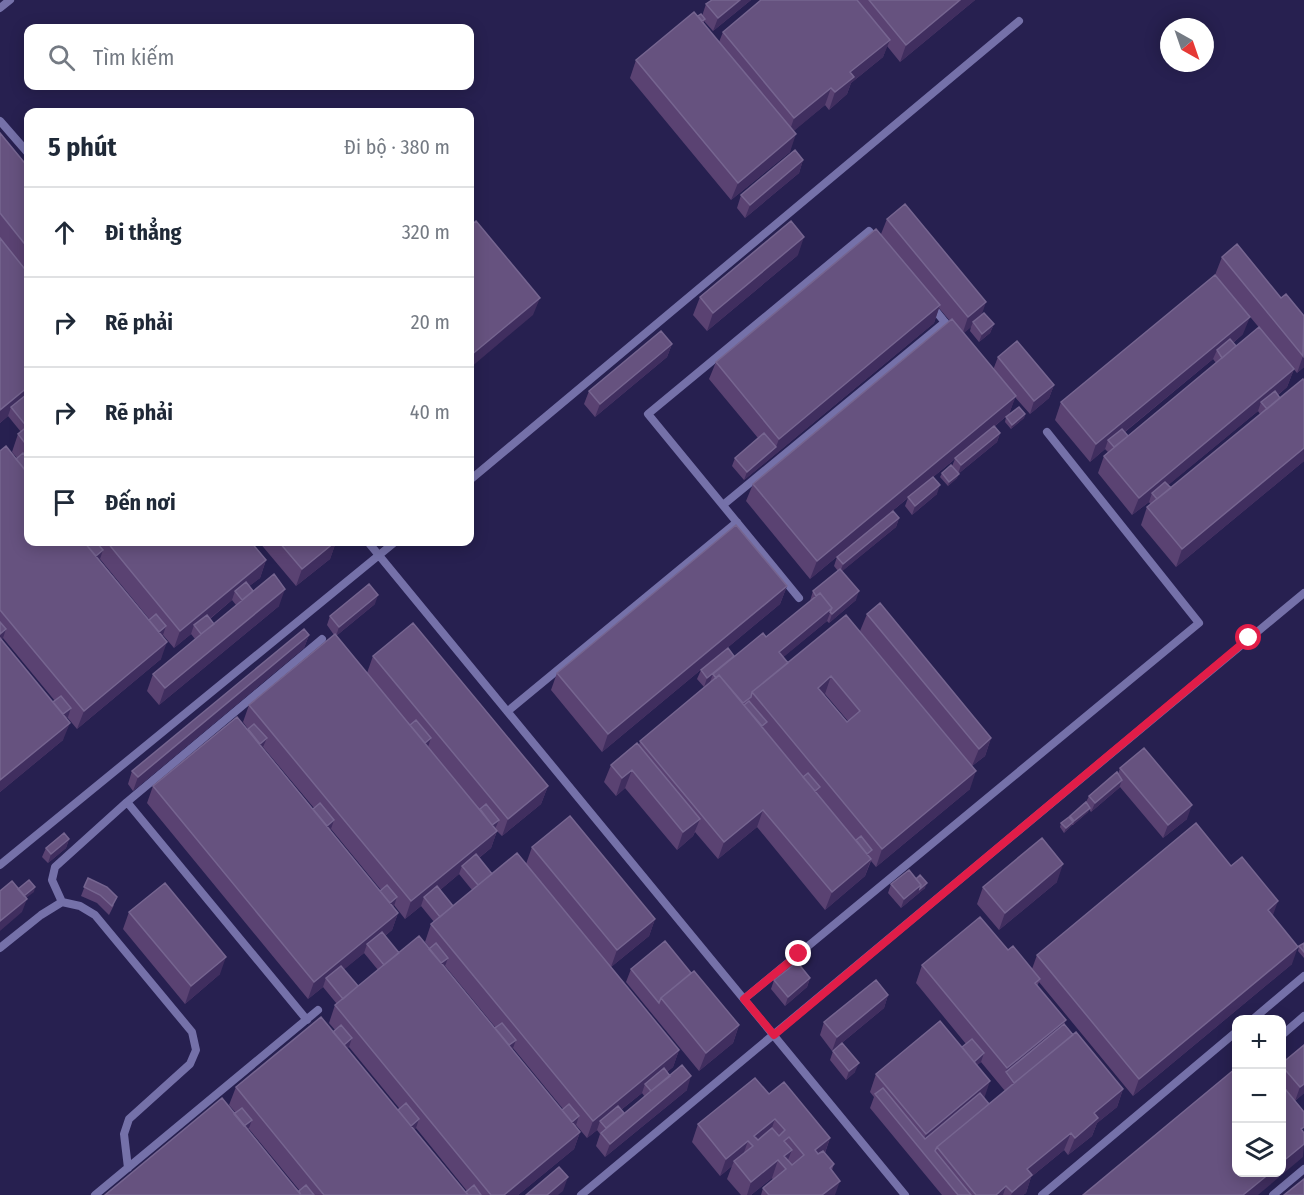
<!DOCTYPE html>
<html lang="vi">
<meta charset="utf-8">
<style>
body{margin:0;font-family:"Fira Sans Condensed",sans-serif;background:#f2f2f3;color:#1f2937}
.controls{position:absolute;right:18px;bottom:18px;display:grid;overflow:hidden;border-radius:12px;box-shadow:0 3px 15px #0003}
.controls button{width:54px;height:54px;display:grid;place-items:center;padding:0;border:0;border-bottom:2px solid #e0e1e3;background:#fff;color:#1f2937;font:30px sans-serif}
.compass{position:absolute;left:1160px;top:18px;width:54px;height:54px;border-radius:50%;background:#fff;box-shadow:0 3px 15px #0003;rotate:140deg}
.stop{position:absolute;width:18px;height:18px;margin:-14px;border:4px solid #e11d48;border-radius:50%;background:#fff}
.stop.end{background:#e11d48;border-color:#fff;box-shadow:0 2px 6px #0008}
.list{margin:0;padding:0;list-style:none}
h2{display:flex;justify-content:space-between;align-items:center;height:78px;margin:0;padding:0 24px;font-size:26px}
h2 small{font-size:20px;font-weight:400;color:#747a83}
.list li{display:grid;grid-template-columns:39px 1fr auto;gap:18px;align-items:center;box-sizing:border-box;height:90px;padding:0 24px;border-top:2px solid #e0e1e3}
.list b{display:block;font-size:22px;white-space:nowrap}
.list em{font-size:20px;font-style:normal;color:#747a83}
.icon{flex:none;width:33px;height:33px;fill:none;stroke:currentColor;stroke-width:2;stroke-linecap:round;stroke-linejoin:round}
.map{position:relative;flex:none;width:1304px;height:1195px;overflow:hidden}
.search{position:absolute;background:#fff;box-shadow:0 3px 15px #0003;left:24px;top:24px;width:450px;height:66px;display:flex;align-items:center;gap:15px;box-sizing:border-box;padding:0 21px;border-radius:12px;color:#747a83;font-size:22px}
.panel{position:absolute;background:#fff;box-shadow:0 3px 15px #0003;left:24px;top:108px;width:450px;height:438px;border-radius:12px}
.map>svg:first-child{display:block}
</style>
<div class="map">
<svg width="1304" height="1195" viewBox="0 0 1304 1195">
<rect width="100%" height="100%" fill="#272050"/>
<g fill="none" stroke-linecap="round" stroke-linejoin="round">
<path stroke="#7571a9" stroke-width="8" d="M0,8L10,0
M0,121L28,153
M931,305L952,331
M470,480L1019,21
M723,505L945,322
M368,542L905,1195
M799,598L648,414L869,231L877,241
M508,711L737,522
M127,802L307,1020
M0,865L395,542
M62,902L52,880L55,867L127,802L322,639
M0,948L41,915L62,902L80,906L95,915L192,1032L196,1050L190,1064L129,1119L124,1134L128,1168
M744,999L1199,623L1047,432
M1252,1020L1304,976
M1282,1035L1304,1016
M95,1195L318,1010
M581,1195L1304,593
M1042,1195L1236,1032
M1273,1195L1304,1169"/>
</g>
<path fill="#5a4272" fill-rule="evenodd" d="M712,0H751L713,31L704,21V23L719,42L723,32L761,0H975L900,62L887,46L883,57L851,83L847,94L829,110L825,105L793,131L790,152L731,200L630,78L636,60L698,16H702L706,4Z
M0,133L28,167V542H251L266,560L260,578L249,586L253,591L279,606L159,705L147,691L153,674L195,639L191,634L174,648L163,635L161,659L77,729L67,717L66,718L63,740L0,792V451L16,459L17,458L12,452L18,434L21,432L8,416L0,423ZM99,559H100L150,620H149ZM232,600L236,605L214,624L210,619ZM3,638L55,701L53,702L1,639Z
M803,160L799,173L745,218L737,208L741,195Z
M887,219L981,315L994,324L990,333L979,342L970,331L971,327L963,333L993,370L998,357L1054,385L1049,398L1030,414L1015,397L1009,414L995,426L1000,433L997,442L958,474L957,478L948,486L940,477L942,473L952,466L955,459L933,477L937,494L912,515L905,506L908,498L810,579L746,501L753,484L950,321L939,308L934,323L744,480L732,466L735,458L758,438L709,379L716,362L881,234Z
M798,255L707,331L693,315L700,297Z
M1222,257L1281,298L1304,316V367L1297,373L1215,275Z
M1243,334L1233,343L1236,346L1294,369L1287,387L1278,395L1280,398L1304,381V461L1176,567L1141,525L1147,507L1151,505L1149,502L1132,515L1098,473L1104,456L1108,452L1105,449L1090,462L1055,420L1061,402ZM1213,359L1216,363L1128,436L1125,432ZM1258,411L1260,414L1171,488L1168,485Z
M672,344L667,357L595,417L584,404L589,391Z
M1025,414L1024,418L1011,429L1005,422L1006,417Z
M899,518L896,527L842,571L856,600L829,623L827,621L783,657L788,663L846,615L970,789L876,867L871,861L865,876L825,910L757,827L718,859L695,832L693,836L677,850L625,788L616,796L604,782L611,765L639,745L640,741L710,683V682L704,687L697,679L701,670L734,657L766,637L810,601L813,591L838,571L834,566L837,557ZM825,694L848,721L847,722L824,695Z
M259,542H336L330,559L296,586Z
M787,586L780,604L602,752L551,690L557,673Z
M375,604L336,636L367,673L373,656L548,786L541,804L502,836L497,831L491,848L479,858L492,874L526,864L532,847L655,919L649,936L611,967L679,1050L673,1067L667,1072L687,1090L605,1157L596,1146L600,1134L597,1130L587,1138L576,1125L575,1126L580,1132L574,1149L518,1195H105L234,1114L236,1113L229,1105L236,1087L335,1030L329,1023L335,1005L337,1004L323,987L308,999L147,803L153,786L248,729L243,722L249,705L334,635L327,625L330,616ZM263,747L314,808L313,809L263,748ZM331,829L381,890L380,891L330,830ZM459,874L472,890L453,906L440,890ZM394,905L405,919L421,906L434,922L431,924L425,942L430,948L399,953L385,936L392,930L398,913L393,906ZM364,953L378,970L358,986L344,969ZM445,966L496,1028H495L444,967ZM349,1047L399,1108L398,1110L347,1048ZM513,1048L563,1109L562,1110L512,1049ZM642,1093L645,1097L624,1113L621,1110ZM416,1128L467,1191L466,1192L414,1129ZM249,1129L300,1191H299L247,1130Z
M867,614L991,738L985,756L972,766L860,631Z
M309,635L304,648L133,791L128,784L132,771Z
M1120,768L1187,819L1163,838L1120,787L1119,788L1091,812L1089,809L1088,812L1073,825H1072L1064,833L1060,827L1061,823L1069,818L1070,816L1086,802L1089,796L1118,774Z
M69,839L66,848L48,863L42,857L46,848Z
M88,878L114,905L109,915L97,903L81,896Z
M916,879L925,888L901,908L888,893L891,884Z
M1057,882L999,930L977,904L983,887Z
M129,912L220,974L185,1004L123,929Z
M1273,916L1292,964L1133,1096L1039,982L1037,986L1066,1020L1064,1024L1123,1089L1117,1107L1097,1123L1092,1136L1068,1155L1064,1150L1031,1177L1026,1193L1023,1195H942L870,1108L874,1097L870,1092L876,1074L962,1047L966,1044L916,983L922,965L1008,950L1032,969L1037,955ZM981,1062L1005,1091L989,1104L984,1098L977,1065Z
M1304,943V958L1298,951L1299,946Z
M631,969L691,973L739,1025L733,1043L699,1071L626,982Z
M810,978L807,987L785,1006L771,989L774,980Z
M888,995L884,1008L832,1051L820,1035L824,1022Z
M1304,1045V1093L1295,1101L1281,1084V1064Z
M833,1051L855,1072L846,1080L830,1060Z
M769,1094L830,1138L825,1153L834,1164L832,1170L835,1195H761L763,1188L773,1180L772,1178L751,1195H741L727,1179L732,1166L720,1176L692,1142L698,1124Z"/>
<path fill="#402e5f" d="M740,0H751L713,31L718,18Z
M960,0H975L900,62L906,45Z
M890,40L883,57L851,83L847,94L829,110L835,92L850,72Z
M831,88L825,105L788,136L794,118Z
M796,134L790,152L731,200L738,183Z
M803,160L799,173L745,218L750,205Z
M804,237L798,255L707,331L713,313Z
M540,298L533,315L470,368V356Z
M986,302L980,320L973,322L971,327L962,335L968,317Z
M940,305L934,323L744,480L747,472L776,447L779,439Z
M1250,317L1243,334L1220,354L1217,350L1213,359L1111,443L1108,440L1105,449L1090,462L1096,444Z
M994,324L990,333L979,342L982,334Z
M672,344L667,357L595,417L600,404Z
M1304,355V367L1297,373L1303,356Z
M1294,369L1287,387L1264,406L1261,402L1258,411L1155,496L1152,493L1149,502L1132,515L1139,498Z
M1054,385L1049,398L1030,414L1034,401Z
M28,387V399L11,407L8,416L0,423V410Z
M1016,396L1009,414L810,579L817,561Z
M1025,414L1024,418L1011,429L1012,425Z
M1000,433L997,442L958,474L961,465Z
M1304,448V461L1176,567L1182,549Z
M959,474L957,478L948,486L949,482Z
M940,485L937,494L912,515L915,506Z
M899,518L896,527L840,573L843,564Z
M336,542L330,559L296,586L302,569Z
M103,550L100,559L87,569L90,561Z
M266,560L260,578L238,595L235,591L232,600L197,629L194,625L191,634L174,648L180,631Z
M787,586L780,604L602,752L608,734Z
M285,589L279,606L159,705L165,688Z
M859,591L856,600L829,623L832,614Z
M378,595L375,604L336,636L339,627Z
M832,608L827,621L774,665L779,652Z
M166,626L163,635L150,646L153,637Z
M6,629L3,638L0,640V634Z
M309,635L304,648L133,791L138,777Z
M167,642L161,659L77,729L84,711Z
M734,656L713,674L710,682L704,687L707,678Z
M831,676L825,694L812,705L818,688Z
M71,708L68,717L53,728L57,719Z
M70,723L63,740L0,792V780Z
M267,738L263,747L250,758L253,749Z
M431,738L428,747L419,748Z
M991,738L985,756L972,766L979,749Z
M632,770L625,788L616,796L622,778Z
M976,771L970,789L876,867L882,849Z
M1122,780L1119,788L1091,812L1095,803Z
M548,786L541,804L502,836L508,819Z
M1192,805L1187,819L1163,838L1168,825Z
M1090,808L1088,812L1073,825L1074,821Z
M763,810L757,827L718,859L724,842Z
M700,819L693,836L677,850L683,832Z
M334,820L331,829L318,840L321,831Z
M499,820L495,829L486,830Z
M1073,822L1071,826L1064,833L1066,828Z
M497,831L491,848L465,869L462,866L459,874L427,901L424,897L421,906L405,919L411,901Z
M69,839L66,848L48,863L51,854Z
M871,859L865,876L825,910L832,892Z
M1063,864L1057,882L999,930L1005,913Z
M927,883L925,888L901,908L904,899L921,885Z
M35,887L34,892L22,901L24,897Z
M397,897L394,906L381,916L384,908Z
M27,899L22,912L0,931V921Z
M1278,901L1272,918L1268,910Z
M398,913L392,930L370,948L367,944L364,953L329,982L326,978L323,987L308,999L314,982Z
M655,919L649,936L611,967L617,950Z
M1298,947L1292,964L1133,1096L1139,1079Z
M226,957L220,974L185,1004L191,986Z
M448,958L445,966L432,977L435,968Z
M810,978L807,987L785,1006L788,997Z
M888,995L884,1008L832,1051L837,1037Z
M1066,1020L1059,1037L1006,1072L1007,1068Z
M739,1025L733,1043L699,1071L706,1053Z
M352,1038L349,1047L335,1058L338,1050Z
M516,1040L513,1048L500,1059L503,1050Z
M679,1050L673,1067L648,1088L645,1084L642,1093L603,1124L600,1121L597,1130L587,1138L593,1121Z
M984,1053L981,1062L964,1075L968,1067Z
M859,1063L855,1072L846,1080L849,1071Z
M691,1076L687,1090L605,1157L610,1144Z
M990,1081L984,1099L921,1150L926,1134Z
M1304,1084V1093L1295,1101L1300,1087Z
M1123,1089L1117,1107L1097,1123L1092,1136L1068,1155L1075,1138L1094,1113Z
M579,1116L576,1125L563,1136L566,1127Z
M419,1119L416,1128L402,1139L405,1131Z
M775,1119L769,1136L753,1146L754,1136Z
M252,1120L249,1128L235,1140L238,1131Z
M580,1132L574,1149L518,1195H504Z
M1071,1133L1064,1150L1031,1177L1026,1193L1023,1195H1011L1027,1169Z
M830,1138L824,1155L809,1168L815,1150Z
M748,1141L742,1158L734,1161L732,1166L720,1176L726,1159Z
M1304,1144L1303,1157L1258,1195H1243L1270,1173H1281V1163Z
M792,1150L785,1167L784,1156Z
M778,1160L772,1178L751,1195H747L751,1182Z
M568,1177L563,1191L558,1195H547Z
M840,1181L835,1195H822Z
M1006,1186L1003,1195H996Z"/>
<path fill="#66527f" stroke="#766590" stroke-width="1.5" fill-rule="evenodd" d="M712,0H740L718,18L706,4Z
M761,0H857L890,40L850,72L854,77L835,92L831,88L794,118L723,32Z
M869,0H960L906,45Z
M694,12L796,134L738,183L636,60Z
M701,14L705,19L702,21L698,16Z
M0,133L28,167V248L0,213Z
M795,150L803,160L750,205L741,195Z
M905,204L986,302L968,317L887,219Z
M476,221L540,298L470,356V226Z
M791,221L804,237L713,313L700,297Z
M876,229L940,305L779,439L716,362Z
M0,238L28,273V387L0,410Z
M1237,244L1281,298L1286,294L1304,316L1303,356L1222,257Z
M1215,275L1250,317L1096,444L1061,402Z
M984,313L994,324L982,334L973,322Z
M952,319L1016,396L817,561L753,484Z
M1259,327L1294,369L1139,498L1104,456Z
M661,331L672,344L600,404L589,391Z
M1230,339L1236,346L1222,358L1217,350Z
M1017,341L1054,385L1034,401L998,357Z
M1303,379L1304,381V448L1182,549L1147,507Z
M1275,391L1280,398L1267,409L1261,402Z
M26,395L28,397V426L27,427L11,407Z
M1019,407L1025,414L1012,425L1006,417Z
M28,426V447L18,434Z
M994,426L1000,433L961,465L955,458Z
M1122,429L1128,436L1114,447L1108,440Z
M764,433L776,447L747,472L735,458Z
M6,446L28,474V542H84L167,642L84,711L0,610V451Z
M23,453L28,459V473L16,459Z
M951,465L959,474L949,482L942,473Z
M933,477L940,485L915,506L908,497Z
M1165,482L1171,488L1157,499L1152,493Z
M893,511L899,518L843,564L837,557Z
M736,525L787,586L608,734L557,673Z
M84,542H96L103,550L96,556Z
M107,542H251L266,560L180,631Z
M279,542H335L302,569Z
M840,569L859,591L832,614L830,612L832,608L820,593L816,596L813,591Z
M274,574L285,589L165,688L153,674Z
M246,582L253,591L242,600L235,591Z
M369,584L378,595L339,627L330,616Z
M820,593L832,608L779,652L788,663L752,692L751,697L743,703L719,675L716,678L713,674L763,633L766,637Z
M880,603L991,738L979,749L867,614Z
M156,614L166,626L159,632L149,620Z
M207,615L214,624L201,634L194,625Z
M846,615L976,771L882,849L752,692ZM831,676L860,711L847,722L818,688Z
M0,622L6,629L0,634Z
M413,623L548,786L508,819L373,656Z
M304,629L309,635L138,777L132,771Z
M335,634L497,831L411,901L249,705Z
M0,638L70,723L0,780Z
M728,648L734,656L707,678L701,670Z
M719,675L871,859L832,892L763,810L724,842L640,741Z
M61,696L71,708L63,714L53,702Z
M749,701L767,722L762,726L744,705Z
M237,717L398,913L314,982L153,786Z
M416,720L431,738L425,743L410,725Z
M254,724L267,738L260,744L248,729Z
M637,743L700,819L683,832L632,770L622,778L611,765Z
M1144,748L1192,805L1168,825L1120,768Z
M1117,772L1122,780L1095,803L1089,796Z
M808,773L820,787L815,791L803,777Z
M1086,802L1090,808L1074,821L1070,816Z
M320,803L334,820L327,826L313,809Z
M486,804L499,820L492,825L480,809Z
M570,816L655,919L617,950L532,847Z
M1069,817L1073,822L1066,828L1061,823Z
M1196,823L1231,866L1242,857L1278,901L1268,910L1298,947L1139,1079L1037,955Z
M64,833L69,839L51,854L46,848Z
M861,836L872,850L867,854L856,840Z
M1042,838L1063,864L1005,913L983,887Z
M517,853L679,1050L593,1121L431,924Z
M476,854L492,874L478,885L462,866Z
M909,870L921,885L904,899L891,884Z
M920,875L927,883L920,889L921,885L916,879Z
M88,878L107,887L117,897L112,906L100,895L84,887Z
M29,880L35,887L24,896L18,889Z
M12,881L27,899L0,921V891Z
M165,883L226,957L191,986L129,912Z
M387,885L397,897L390,903L380,891Z
M437,886L453,906L440,917L424,897Z
M980,917L1008,950L1013,946L1040,979L1035,983L1066,1020L1007,1068L922,965Z
M382,932L399,953L384,965L367,944Z
M419,936L580,1132L504,1195H491L335,1005Z
M665,941L691,973L661,998L659,1003L631,969Z
M436,943L448,958L441,963L429,949Z
M1304,943V952L1299,946Z
M797,962L810,978L788,997L774,980Z
M341,966L358,986L343,999L326,978Z
M694,971L739,1025L706,1053L661,998Z
M876,980L888,995L837,1037L824,1022Z
M321,1017L468,1195H324L236,1087Z
M940,1021L990,1081L926,1134L876,1074Z
M502,1023L516,1040L509,1045L495,1028Z
M1064,1024L1073,1035L1014,1083L1006,1072Z
M341,1025L352,1038L344,1045L333,1032Z
M1076,1032L1123,1089L1094,1113L1098,1118L1075,1138L1071,1133L1027,1169L1032,1175L1012,1192L1006,1186L996,1195H976L937,1147Z
M972,1039L984,1053L974,1062L962,1047Z
M842,1043L859,1063L849,1071L833,1051Z
M1304,1045V1084L1300,1087L1281,1065V1064Z
M682,1065L691,1076L610,1144L601,1133Z
M664,1068L670,1076L651,1091L645,1084Z
M1236,1068V1173H1270L1243,1195H1083Z
M755,1078L769,1094L784,1082L830,1138L815,1150L818,1154L823,1151L834,1164L830,1168L840,1181L822,1195H769L763,1188L786,1169L778,1160L751,1182L734,1161L753,1146L748,1141L726,1159L698,1124ZM775,1119L785,1130L779,1136L772,1128L758,1140L754,1136ZM789,1137L804,1155L792,1165L784,1156L792,1150L784,1141Z
M1281,1084L1304,1112V1127L1301,1129L1304,1133V1144L1281,1163Z
M883,1088L925,1139L980,1093L989,1104L937,1147L935,1151L971,1195H958L875,1094Z
M222,1098L301,1195H105Z
M406,1103L419,1119L411,1126L398,1110Z
M569,1104L579,1116L572,1122L562,1110Z
M618,1106L624,1113L606,1128L600,1121Z
M242,1108L252,1120L244,1126L234,1114Z
M559,1167L568,1177L547,1195H526Z
M1304,1179V1195H1284Z
M306,1185L314,1195H301L299,1191Z
M474,1185L481,1195H468L466,1192Z"/>
<g fill="none" stroke-linecap="round" stroke-linejoin="round">
<path stroke="#e11d48" stroke-width="8" d="M799,954L744,999L774,1035L1249,638"/>
</g>
</svg>
<div class="controls">
<button>+</button>
<button>−</button>
<button><svg class="icon" aria-label="layers" viewBox="0 0 24 24"><path d="M12 4l9 5-9 5-9-5zM3 14l9 5 9-5"/></svg></button>
</div>
<svg class="compass" viewBox="-18 -18 36 36"><path d="M0-13l5 13h-10z" fill="#e53935"/><path d="M0 13l5-13h-10z" fill="#747a83"/></svg>
<div class="stop" style="left:1249px;top:638px"></div>
<div class="stop end" style="left:799px;top:954px"></div>
<div class="search"><svg class="icon" aria-label="search" viewBox="0 0 24 24"><circle cx="10" cy="10" r="6"/><path d="M15 15l6 6"/></svg>Tìm kiếm</div>
<section class="panel">
<h2>5 phút<small>Đi bộ · 380 m</small></h2>
<ul class="list">
<li><svg class="icon" aria-label="ahead" viewBox="0 0 24 24"><path d="M12 20V5M6 11l6-6 6 6"/></svg><div><b>Đi thẳng</b></div><em>320 m</em></li>
<li><svg class="icon" aria-label="right" viewBox="0 0 24 24"><path d="M7 20v-9h11M14 6l5 5-5 5"/></svg><div><b>Rẽ phải</b></div><em>20 m</em></li>
<li><svg class="icon" aria-label="right" viewBox="0 0 24 24"><path d="M7 20v-9h11M14 6l5 5-5 5"/></svg><div><b>Rẽ phải</b></div><em>40 m</em></li>
<li><svg class="icon" aria-label="arrive" viewBox="0 0 24 24"><path d="M6 21V4h12l-3 4 3 4H6"/></svg><div><b>Đến nơi</b></div></li>
</ul>
</section>
</div>
